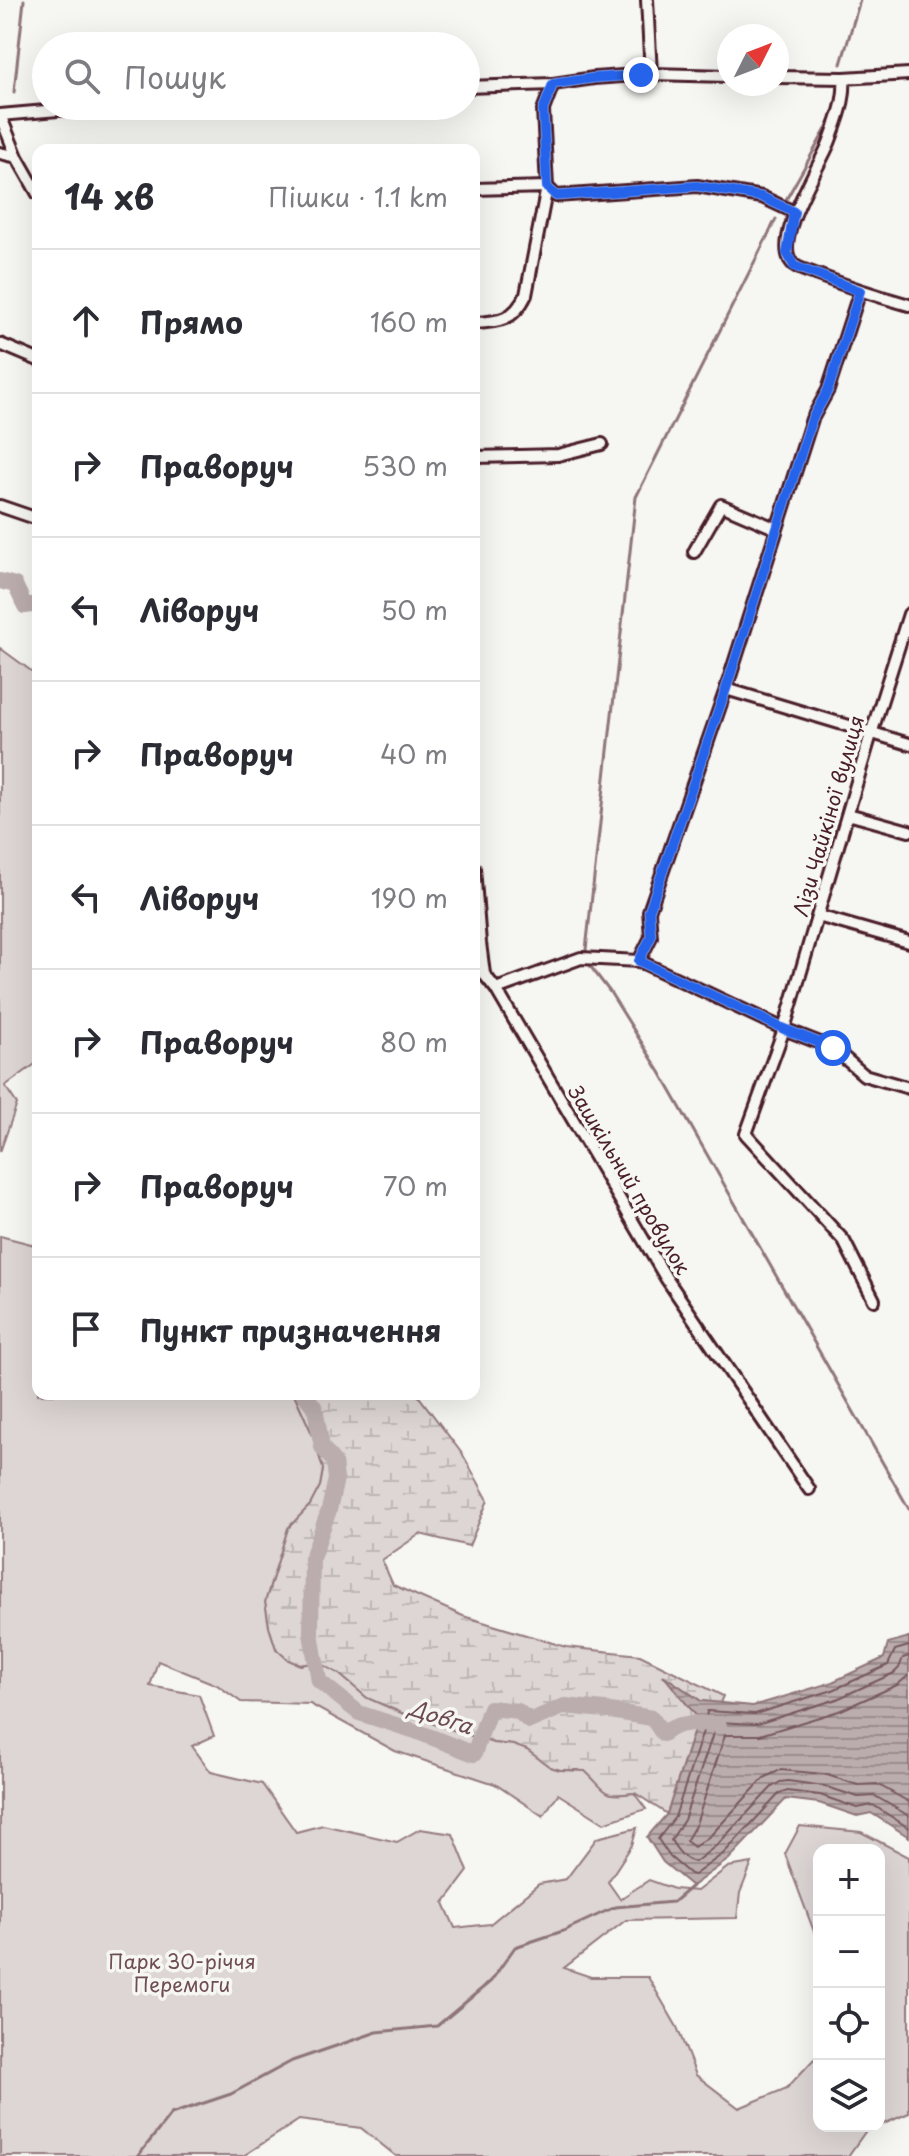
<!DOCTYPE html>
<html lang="uk">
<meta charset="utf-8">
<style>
body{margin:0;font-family:"Playpen Sans",sans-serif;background:#f2f2f3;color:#2b2b33}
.controls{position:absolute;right:24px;bottom:24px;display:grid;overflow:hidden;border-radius:16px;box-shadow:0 8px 32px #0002}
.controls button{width:72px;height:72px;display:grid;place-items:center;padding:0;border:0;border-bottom:2px solid #e1e1e2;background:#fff;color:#2b2b33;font:40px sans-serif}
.compass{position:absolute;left:717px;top:24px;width:72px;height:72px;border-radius:50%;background:#fff;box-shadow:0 8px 32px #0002;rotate:48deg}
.stop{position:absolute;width:24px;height:24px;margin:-18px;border:6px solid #2563eb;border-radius:50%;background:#fff}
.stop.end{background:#2563eb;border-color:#fff;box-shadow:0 2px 8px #0008}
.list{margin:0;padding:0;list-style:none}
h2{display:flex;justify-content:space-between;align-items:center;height:104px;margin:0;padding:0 32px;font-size:34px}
h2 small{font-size:26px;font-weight:400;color:#7c7c81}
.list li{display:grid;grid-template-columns:52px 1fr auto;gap:24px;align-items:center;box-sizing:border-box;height:144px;padding:0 32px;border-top:2px solid #e1e1e2}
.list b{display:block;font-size:30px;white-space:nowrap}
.list em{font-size:26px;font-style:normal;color:#7c7c81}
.icon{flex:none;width:44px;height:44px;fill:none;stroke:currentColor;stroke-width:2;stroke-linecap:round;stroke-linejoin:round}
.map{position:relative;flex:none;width:909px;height:2156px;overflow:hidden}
.search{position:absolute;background:#fff;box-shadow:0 8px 32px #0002;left:32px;top:32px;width:448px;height:88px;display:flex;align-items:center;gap:20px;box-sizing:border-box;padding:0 28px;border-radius:44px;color:#7c7c81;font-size:30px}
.panel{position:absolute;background:#fff;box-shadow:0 8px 32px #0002;left:32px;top:144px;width:448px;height:1256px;border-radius:16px}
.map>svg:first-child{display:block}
</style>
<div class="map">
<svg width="909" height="2156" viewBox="0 0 909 2156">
<defs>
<pattern id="wetland-marsh" width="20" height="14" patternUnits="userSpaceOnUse" patternTransform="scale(2)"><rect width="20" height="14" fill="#ddd6d5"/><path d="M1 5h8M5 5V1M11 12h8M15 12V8" fill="none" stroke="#bfb7b7"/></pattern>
<pattern id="water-rules" width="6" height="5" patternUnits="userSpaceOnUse" patternTransform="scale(2)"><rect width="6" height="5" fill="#bbadae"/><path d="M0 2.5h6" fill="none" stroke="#9a8c8e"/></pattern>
</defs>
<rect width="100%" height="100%" fill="#f6f6f2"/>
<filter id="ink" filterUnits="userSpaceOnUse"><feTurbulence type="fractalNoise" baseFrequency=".0125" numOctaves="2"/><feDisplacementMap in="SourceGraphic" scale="16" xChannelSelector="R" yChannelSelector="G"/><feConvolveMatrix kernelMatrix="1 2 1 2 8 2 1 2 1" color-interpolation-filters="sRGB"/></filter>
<g filter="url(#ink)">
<path fill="url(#wetland-marsh)" stroke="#947a80" stroke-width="2" d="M294,1394H417L463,1455L488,1500L469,1546L420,1534L382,1560L393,1585L463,1616L566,1647L640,1655L723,1696L720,1703L701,1701L666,1677L698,1718L667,1814L635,1793L611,1795L606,1793L579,1770H560L550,1767L513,1745L493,1743L406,1715L367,1698L339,1674L313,1663L300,1665L288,1660L276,1649L269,1627L265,1602L288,1528L310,1505L320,1486L323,1470L313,1436Z"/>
<path fill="#ddd6d5" stroke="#947a80" stroke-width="2" d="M0,648L38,676V1062L5,1086L17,1104L0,1152Z
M0,1236L31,1244L38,1247V1394H294L313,1436L323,1469L320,1486L310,1505L288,1528L265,1602L269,1627L276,1649L288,1660L300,1665L313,1663L321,1664L339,1674L367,1698L406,1715L493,1743L513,1745L527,1750L550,1767L560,1770L585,1771C607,1791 601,1798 634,1793L646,1809L604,1823L558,1794L543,1816L495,1784L395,1751L310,1704L241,1702L217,1685L158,1661L150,1686L199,1695L214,1736L192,1746L211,1772L262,1784L296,1832L323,1825L397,1842L420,1829L453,1834L468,1871L444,1903L455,1928L490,1924L539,1884L566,1879L597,1838L637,1828L632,1845L608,1882L620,1899L649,1880L674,1889L697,1891L728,1867L752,1863L740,1893L737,1918L626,1920L564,1968L591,1977H648L677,2027L696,2075L739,2108L787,2088L814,2059L819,2061V2126H879V2067L881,2065L879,2060V1850H819V1945L785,1854L800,1826L861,1832L909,1857V2113L865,2132L848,2156H396L361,2128L299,2120L243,2156H0Z"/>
<path fill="url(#water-rules)" stroke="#8e747a" stroke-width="2" d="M909,1637V1837L871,1813L857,1816L819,1803L786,1799L729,1859L692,1886L663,1862L647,1837L667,1814L698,1718L663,1675L701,1701L753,1706L830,1683L884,1658L888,1643Z"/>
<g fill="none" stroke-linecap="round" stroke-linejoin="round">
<path stroke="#77585f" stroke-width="2" d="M909,1646L895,1650L888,1665L833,1690L755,1714L707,1711L705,1725L675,1817L658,1839L670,1857L690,1874L694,1875L724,1853L779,1794L787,1791L820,1795L857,1808L873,1805L909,1828
M909,1656L903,1658L899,1668L894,1673L837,1699L757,1724L717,1722L684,1820L671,1840C676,1849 684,1860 695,1862L717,1845L772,1787L780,1782L788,1781L824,1786L858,1797L875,1796L909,1816
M909,1675L897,1685L839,1711L760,1735H725L696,1824L686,1841L694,1847L710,1836L764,1778L780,1770L824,1774L858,1785L877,1784L909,1802"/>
<path stroke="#8e747a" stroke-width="3" d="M841,64L860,0
M14,92L24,0
M783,205L834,115L838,90
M586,950L636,497L776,219
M591,967L610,992L660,1072L909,1509
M138,2156L171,2114L231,2094L292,2061L377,2032L437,2026L491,1981L515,1947L563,1931L615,1907L673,1902L692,1886"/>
<path stroke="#bbadae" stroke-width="16" d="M0,581L15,585L25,606L38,604
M304,1394L315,1408L322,1447L334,1462L336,1479L329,1510L312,1558L311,1633L319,1681L359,1713L418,1732L474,1754L490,1708L518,1711L529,1721L565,1706L604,1710L652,1718L663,1734C679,1720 699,1723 719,1725"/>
<g stroke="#4a1f2b" stroke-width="16">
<path id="minor" d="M647,0L651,74
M777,77L844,78L909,74
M844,78C846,100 837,122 829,143C819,168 772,240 792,263C797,269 808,271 815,274C846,286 877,296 909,305
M466,87L553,84L594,78L651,74L729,76
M0,115L104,106
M0,115L17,157L38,194
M0,153L17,157
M474,189L547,187L556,196L697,186L762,197L794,212
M474,323C500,322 514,320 526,295L547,187L543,110L553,84
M0,344L38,360
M474,457L558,455L602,444
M0,506L38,519
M694,552L721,505L777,529
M726,689L909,744
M848,814L909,831
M474,868L480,943L484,974L496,989L666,1278L809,1489
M818,916L909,942
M639,961L651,937L649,911L726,689L812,419L828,390L860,291
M496,989L581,958L639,961L784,1029L833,1048L864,1075L909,1088
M874,1300L844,1241L746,1134L784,1029L871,734L909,614"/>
</g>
<use href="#minor" stroke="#f6f6f2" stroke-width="10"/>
</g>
</g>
<g fill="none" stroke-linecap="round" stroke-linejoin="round" filter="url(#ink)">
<path stroke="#2563eb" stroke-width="10" d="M641,75L594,78L553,84L543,110L547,187L556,196L697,186L762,197L794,212L787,253L794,266L860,291L828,390L812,419L726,689L649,911L651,937L639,961L784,1029L833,1048"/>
</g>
<g text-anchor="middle" stroke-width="7" stroke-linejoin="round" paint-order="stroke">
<g font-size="20" fill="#4a1f2b" stroke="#f6f6f2">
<text transform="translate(829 816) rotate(-74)" y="7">Лізи Чайкіної вулиця</text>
<text transform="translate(629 1180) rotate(59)" y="7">Зашкільний провулок</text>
</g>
<g font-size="20" fill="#6f4d56" stroke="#f6f6f2">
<text x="182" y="1969">Парк 30-річчя<tspan x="182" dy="23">Перемоги</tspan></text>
</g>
<g font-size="22" font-style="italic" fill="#6c4a52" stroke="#f6f6f2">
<text transform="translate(441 1717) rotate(18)" y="8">Довга</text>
</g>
</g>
</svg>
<div class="controls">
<button>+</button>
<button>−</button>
<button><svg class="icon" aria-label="locate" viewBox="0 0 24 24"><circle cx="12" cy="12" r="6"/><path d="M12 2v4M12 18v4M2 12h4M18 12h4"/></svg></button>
<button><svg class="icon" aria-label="layers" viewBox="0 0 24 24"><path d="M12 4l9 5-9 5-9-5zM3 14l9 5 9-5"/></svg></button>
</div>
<svg class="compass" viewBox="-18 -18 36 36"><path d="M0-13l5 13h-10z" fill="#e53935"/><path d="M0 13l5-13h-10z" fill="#7c7c81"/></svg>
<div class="stop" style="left:833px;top:1048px"></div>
<div class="stop end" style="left:641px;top:75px"></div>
<div class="search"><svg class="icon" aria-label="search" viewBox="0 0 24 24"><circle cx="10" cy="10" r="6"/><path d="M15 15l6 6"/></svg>Пошук</div>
<section class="panel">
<h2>14 хв<small>Пішки · 1.1 km</small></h2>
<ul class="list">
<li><svg class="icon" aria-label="ahead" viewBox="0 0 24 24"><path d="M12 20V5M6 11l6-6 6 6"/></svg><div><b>Прямо</b></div><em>160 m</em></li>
<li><svg class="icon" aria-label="right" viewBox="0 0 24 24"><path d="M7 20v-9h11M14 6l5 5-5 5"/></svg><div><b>Праворуч</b></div><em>530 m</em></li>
<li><svg class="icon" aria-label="left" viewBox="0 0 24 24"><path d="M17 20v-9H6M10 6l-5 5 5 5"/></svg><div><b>Ліворуч</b></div><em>50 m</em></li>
<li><svg class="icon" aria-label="right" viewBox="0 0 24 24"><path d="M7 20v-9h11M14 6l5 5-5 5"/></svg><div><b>Праворуч</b></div><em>40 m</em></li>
<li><svg class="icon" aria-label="left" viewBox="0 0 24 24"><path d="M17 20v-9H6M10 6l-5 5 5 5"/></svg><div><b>Ліворуч</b></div><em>190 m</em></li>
<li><svg class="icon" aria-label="right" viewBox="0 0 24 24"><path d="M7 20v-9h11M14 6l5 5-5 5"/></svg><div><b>Праворуч</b></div><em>80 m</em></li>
<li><svg class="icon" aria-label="right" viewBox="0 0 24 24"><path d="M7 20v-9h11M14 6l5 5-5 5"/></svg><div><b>Праворуч</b></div><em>70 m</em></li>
<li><svg class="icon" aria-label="arrive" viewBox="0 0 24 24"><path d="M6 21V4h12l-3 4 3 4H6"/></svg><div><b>Пункт призначення</b></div></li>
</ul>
</section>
</div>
